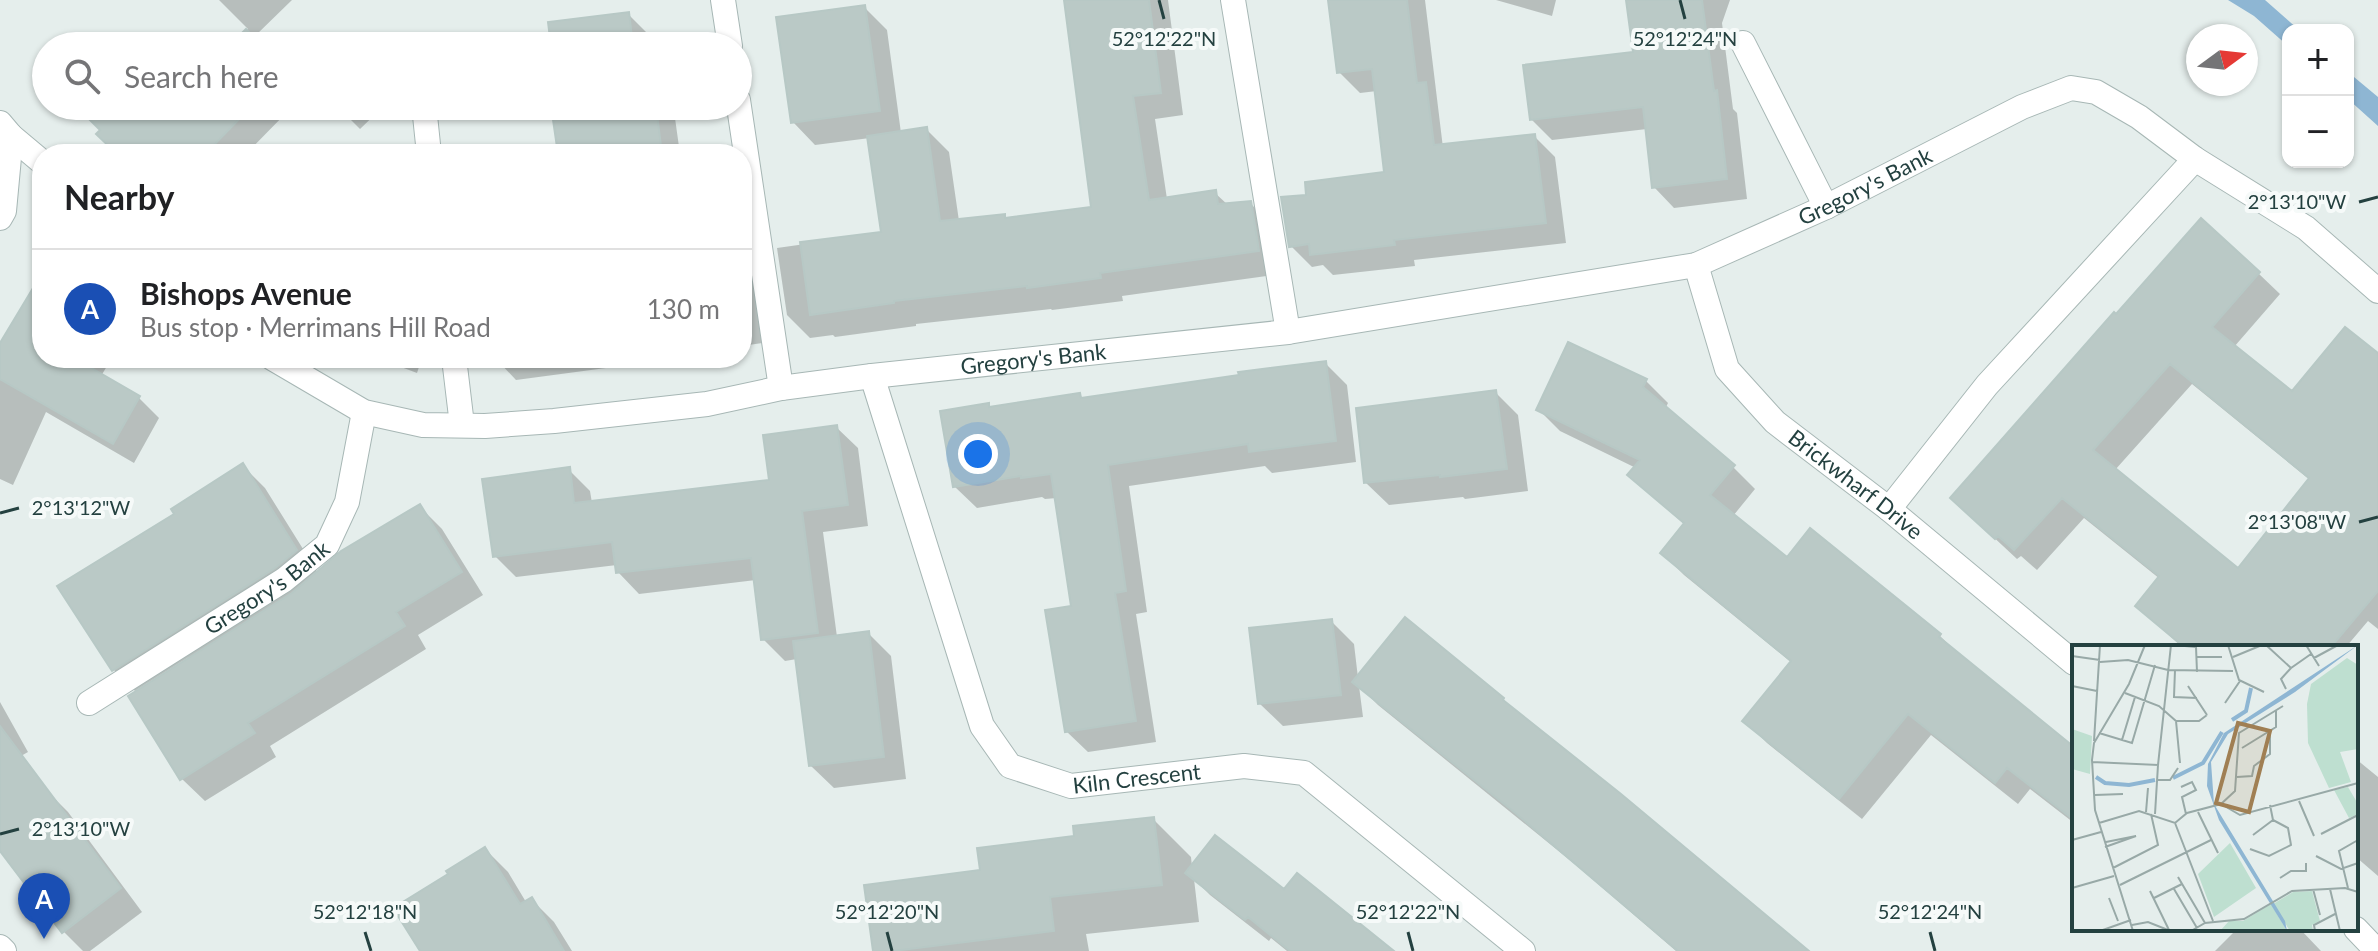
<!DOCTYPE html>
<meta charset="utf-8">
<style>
body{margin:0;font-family:Lato,sans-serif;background:#f6f6f6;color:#202124}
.controls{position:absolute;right:24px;top:24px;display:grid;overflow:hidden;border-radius:16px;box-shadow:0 2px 6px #0004}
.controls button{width:72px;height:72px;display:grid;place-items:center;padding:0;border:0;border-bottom:2px solid #e0e0e0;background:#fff;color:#202124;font:40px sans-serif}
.compass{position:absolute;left:2186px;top:24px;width:72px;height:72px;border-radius:50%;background:#fff;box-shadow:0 2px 6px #0004;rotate:75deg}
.you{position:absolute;left:978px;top:454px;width:28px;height:28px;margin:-20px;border:6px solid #fff;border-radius:50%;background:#1a73e8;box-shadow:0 0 0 12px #1a73e833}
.badge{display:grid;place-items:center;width:52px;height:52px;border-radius:50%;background:#0f766e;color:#fff;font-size:26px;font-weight:700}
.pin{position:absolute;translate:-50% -66px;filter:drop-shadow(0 2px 4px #0008)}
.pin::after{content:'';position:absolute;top:42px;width:28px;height:24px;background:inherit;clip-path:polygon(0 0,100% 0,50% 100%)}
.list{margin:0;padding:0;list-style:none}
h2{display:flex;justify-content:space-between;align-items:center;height:104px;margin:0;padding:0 32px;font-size:34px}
h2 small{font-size:26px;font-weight:400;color:#757577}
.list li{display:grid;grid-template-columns:52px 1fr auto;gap:24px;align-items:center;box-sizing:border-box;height:120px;padding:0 32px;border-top:2px solid #e0e0e0}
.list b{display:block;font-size:30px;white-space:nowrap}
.list p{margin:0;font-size:26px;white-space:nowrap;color:#757577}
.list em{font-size:26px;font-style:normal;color:#757577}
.icon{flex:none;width:44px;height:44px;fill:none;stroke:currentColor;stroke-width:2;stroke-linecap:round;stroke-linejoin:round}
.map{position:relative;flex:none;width:2378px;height:951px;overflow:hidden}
.search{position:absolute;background:#fff;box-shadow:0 2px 6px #0004;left:32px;top:32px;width:720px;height:88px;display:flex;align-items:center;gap:20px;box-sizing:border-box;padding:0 28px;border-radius:44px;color:#757577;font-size:30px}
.panel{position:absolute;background:#fff;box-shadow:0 2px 6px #0004;left:32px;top:144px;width:720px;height:224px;border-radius:32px}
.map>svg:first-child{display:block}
</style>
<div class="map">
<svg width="2378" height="951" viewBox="0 0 2378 951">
<rect width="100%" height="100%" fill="#e5eeec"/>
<path fill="#8eb6d3" d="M2228,0H2265L2299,30H2288V46L2254,16Z
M2348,72L2378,97V126L2348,99Z"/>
<path fill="#0003" fill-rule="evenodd" d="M219,0H292L253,38L261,46H231L248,29Z
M1066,0H1168L1183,115L1155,119L1167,199L1215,193L1228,205L1250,203L1273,226L1281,274L1122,296L1123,301L1052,310L1051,309L916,324V326L835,337L833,335L810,338L787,315L777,248L883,233L870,138L815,145L793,122L864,7L887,30L901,133L926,129L949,152L959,221L1004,216L1008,220L1093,208Z
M1330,0H1425L1444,156L1534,136L1555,157L1566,243L1414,260L1415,266L1333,275L1323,265L1312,267L1291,246L1309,196L1386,174L1377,91L1360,93L1339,72Z
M1496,0H1556L1552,16Z
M1628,0H1730L1722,23L1733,109L1737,113L1747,199L1674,208L1654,187L1647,129L1552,140L1531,119L1635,54Z
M628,14L650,36L651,46H553Z
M79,106H293L246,154H119L103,130Z
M337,106H384L360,129Z
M557,106H664L675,118L680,154H560Z
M742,252H744L766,274L776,341L742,346Z
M2258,273L2280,294L2234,347L2292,394L2378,356V629L2368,621L2346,647H2182L2137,606L2160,579L2084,518L2037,570L2021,556L2017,559L1974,519ZM2192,384L2310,480L2238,571L2115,470Z
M42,276V358H112L101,376L139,398L159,418L134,463L46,412L13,485L0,479V347Z
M377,358H422L417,373Z
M495,358H651L621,362V366L516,380Z
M1325,363L1347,385L1356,462L1272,473L1265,466L1129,486L1147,612L1136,614L1156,742L1088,752L1066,731L1073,608L1057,498L1045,499L1042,497L977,508L955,487L988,405L991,409L1079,395L1083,399Z
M1646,381L1668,403L1665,409L1733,467L1755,489L1733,516L1787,560L1810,531L1940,636L1962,658L2074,749V823L2030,789L2018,804L1931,735L1862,819L1767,743L1745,721L1792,663L1684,575L1662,553L1685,525L1630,475L1636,468L1560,431L1538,409Z
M1495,392L1518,415L1528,491L1465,499L1463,497L1389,505L1366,483Z
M836,427L858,448L868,526L823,532L837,637L868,633L891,656L906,779L834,788L811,766L797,659L785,661L763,639L756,580L639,594L618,572L617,565L516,577L495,556L569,470L590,491L592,503L771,482Z
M242,465L265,488L318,573L419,506L442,529L483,595L418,635L426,649L270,746L276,757L205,801L182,779L200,674L189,657L135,691L112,668L176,514Z
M1331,621L1354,644L1358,678L1503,699L1516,713L1808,951H1676L1577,866L1378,705L1359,686L1363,717L1283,726L1260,704Z
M0,702L28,752L0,768Z
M2356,759L2378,777V876L2356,857Z
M45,789L68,812L142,912L90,951H83L63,931L0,848V823Z
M1153,819L1191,857L1192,867L1284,892L1390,951H1287L1271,938L1269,941L1210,895L1194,879L1199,922L1086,934L1089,951H875L982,872L1076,838Z
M485,849L508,872L526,902L531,899L554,922L572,951H423Z
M2237,929H2300L2321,951H2215Z"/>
<path fill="#bac9c6" stroke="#b7c8c5" stroke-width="2" fill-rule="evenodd" d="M1064,0H1149L1161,93L1133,96L1149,200L1216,190L1218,204L1251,201L1259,251L1100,273L1101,278L1027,288V286L894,301V303L810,315L800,242L881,232L867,136L927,127L940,221L1005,214V218L1091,207Z
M1328,0H1407L1417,83L1426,82L1434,145L1535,134L1546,223L1394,240L1395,245L1310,255L1309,244L1289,247L1281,197L1306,195L1305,182L1384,172L1372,69L1337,73Z
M1626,0H1702L1714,91L1717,90L1727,179L1652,188L1643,107L1530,120L1523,65L1633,52Z
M865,5L880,111L791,123L776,17Z
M629,12L633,46H551L548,22Z
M246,29L263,46H229Z
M76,106H252L205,154H117L96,134L100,130Z
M551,106H656L662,154H558Z
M2201,218L2260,272L2212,327L2292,391L2345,327L2378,353V591L2331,647H2184L2135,606L2159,576L2062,498L2014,550L1998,536L1995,539L1950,498L2114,312L2116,314ZM2170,364L2309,478L2238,568L2093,450Z
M42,273V358H74L140,396L113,444L0,379V343Z
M1568,342L1647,379L1643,387L1735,465L1710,495L1787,557L1810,528L1941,634L1939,637L2074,747V820L2007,768L1995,783L1908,714L1839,799L1742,721L1791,661L1660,553L1684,523L1627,475L1640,460L1536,410Z
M1326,361L1336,441L1249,452L1248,444L1108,465L1126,591L1115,593L1136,721L1065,732L1045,610L1071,606L1051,474L1021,478V476L953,487L940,411L989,403V407L1080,393L1081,398L1239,375L1238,372Z
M1496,390L1507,469L1440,477V475L1364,483L1356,408Z
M837,425L848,505L802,511L818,633L761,640L751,558L616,573L612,542L493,557L482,479L570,467L574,503L769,480L763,435Z
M243,463L297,550L275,568L112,671L57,586L174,514L171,509Z
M420,504L462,572L396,612L405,626L248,723L255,733L180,780L128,696L292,593L341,551Z
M1405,617L1504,698L1503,700L1621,794L1809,951H1678L1513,811L1352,682Z
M1332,619L1341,695L1258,704L1249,628Z
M869,631L884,757L809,766L793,641Z
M0,726L121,888L62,933L0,851Z
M1154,817L1162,885L1050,897L1054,931L893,951H873L864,885L980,870L977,848L1074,836L1073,826Z
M1215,835L1284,889L1297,873L1394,951H1290L1248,917L1245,920L1185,873Z
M485,847L520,904L532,897L564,951H420L393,908L448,874L446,871Z"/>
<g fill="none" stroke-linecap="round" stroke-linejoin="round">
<g stroke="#a7b7b5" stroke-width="26">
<path id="service" d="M1743,43L1826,207
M424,106L429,154
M454,358L462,425
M1889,509L1987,385L2195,159"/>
</g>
<g stroke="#a7b7b5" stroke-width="26">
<g id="minor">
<path d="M723,0L730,46"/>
<path d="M1233,0L1288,332"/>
<path d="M738,100L781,388"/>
<path d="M0,123L11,136L42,162"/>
<path d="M0,218L4,211L11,136"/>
<path id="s1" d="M1696,265L1727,369L1775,422L1889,509L2074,663"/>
<path id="s2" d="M272,358L364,412L423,425L485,426L554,421L707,404L781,388L872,376L1288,332L1696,265L1826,207L2022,107L2071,88L2096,92L2139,117L2195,159L2306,228L2378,291"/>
<path id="s3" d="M872,376L982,726L1010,766L1071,786L1244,766L1304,773L1523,951"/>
<path id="s4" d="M89,703L284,580L327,545L347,502L364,412"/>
<path d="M2356,929L2377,951"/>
<path d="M0,947L4,951"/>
</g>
</g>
<use href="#service" stroke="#fff" stroke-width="24"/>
<use href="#minor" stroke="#fff" stroke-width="24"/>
</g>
<path fill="none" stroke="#244140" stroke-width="3" d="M1159,0L1164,19M1680,0L1685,19M2359,202L2378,197M0,513L19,508M2359,522L2378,517M0,834L19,829M365,932L371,951M887,932L892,951M1408,932L1413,951M1930,932L1935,951"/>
<g text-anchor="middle" stroke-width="8" stroke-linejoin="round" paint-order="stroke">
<g font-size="22" fill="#244140" stroke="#f6faf9">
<text dy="8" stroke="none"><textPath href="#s2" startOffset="1638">Gregory's Bank</textPath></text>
<text dy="8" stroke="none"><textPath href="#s2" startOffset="782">Gregory's Bank</textPath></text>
<text dy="8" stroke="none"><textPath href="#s1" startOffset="282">Brickwharf Drive</textPath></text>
<text dy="8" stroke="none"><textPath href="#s4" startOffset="212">Gregory's Bank</textPath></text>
<text dy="8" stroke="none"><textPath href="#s3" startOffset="546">Kiln Crescent</textPath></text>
</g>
</g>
<g transform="translate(2072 645)">
<rect width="286" height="286" fill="#e5eeec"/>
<path d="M275,13L286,20V104L268,107L279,137L257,143L236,98L235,59L239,39ZM0,84L20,91L18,129L0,124ZM276,142L286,159V169L277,173L262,145ZM158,198L184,243L142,272L126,229ZM240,246L248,276L240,280L241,286H218L201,259L221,247ZM199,259L215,286H148L157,276H171Z" fill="#bedfd0"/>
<path d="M286,0L223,47L156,89L139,117L142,159L213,276L215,286L147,175L135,141L136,119L152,88Z" fill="#8eb6d3"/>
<path fill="none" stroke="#8eb6d3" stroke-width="4" d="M160,75L174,66L179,43M24,132L33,138L57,140L83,135M101,133L131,118L150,87"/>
<path fill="none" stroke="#98a9a7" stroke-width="2" d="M102,0L124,2L125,27M156,0L167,35L192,47M194,0L219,23L239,9M234,0L247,21M0,11L28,15M124,12H150M161,12L190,0M242,13L266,0M28,17L56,15L96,25L161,26M103,25L102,52L125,53M0,41L25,46M116,41L135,70M214,44L209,34L219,23M53,48L87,61L104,76H127L135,70M153,58L168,36M104,76L108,118M27,88L60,98L83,20M50,95L63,52M22,96L28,0M170,103L204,82V65M20,117L86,120L99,0M165,132L180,131L182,121L198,109V86M86,135H98L106,123M109,142L120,137L124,145L110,152L114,169M23,150L51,149M227,156L242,191M149,159L168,170L286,138M74,167L76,143M126,167L146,208M83,169L86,120M27,178L67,166L103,178L115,168L149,159L163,146L167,88L211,61M103,178L141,276M249,189L286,170M181,190L201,175M0,195L29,187M33,202L64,191L34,197M178,204L197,211L219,200L216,183L201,175L198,160M244,211L269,224L286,218M41,223L86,200L79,169M106,232L133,278M208,233L219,226H234V218M48,240L139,195M0,243L42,231M276,243L267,206L286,195M102,244L125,283M241,244L248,270M258,244L268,286M78,246L97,285M37,253L46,276M82,253L110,239M60,280L76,277L96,285M28,286L59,275M61,286L23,165L20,115L22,98L57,39L73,0M119,286L133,278L172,274L220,246L273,243L286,247M243,286L242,280L263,269"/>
<path fill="#a07f53" fill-opacity="0.15" stroke="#a07f53" stroke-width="4" d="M166,78L198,86L177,167L144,158Z"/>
<rect width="286" height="286" fill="none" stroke="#244140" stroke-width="4"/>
</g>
<g font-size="20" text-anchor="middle" fill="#244140" stroke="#f6faf9" stroke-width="8" stroke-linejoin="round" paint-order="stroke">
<text x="1164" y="46">52°12'22"N</text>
<text x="1685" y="46">52°12'24"N</text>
<text x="2297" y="209">2°13'10"W</text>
<text x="81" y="515">2°13'12"W</text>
<text x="2297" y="529">2°13'08"W</text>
<text x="81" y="836">2°13'10"W</text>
<text x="365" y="919">52°12'18"N</text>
<text x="887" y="919">52°12'20"N</text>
<text x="1408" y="919">52°12'22"N</text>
<text x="1930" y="919">52°12'24"N</text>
</g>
</svg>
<div class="controls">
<button>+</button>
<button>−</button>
</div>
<svg class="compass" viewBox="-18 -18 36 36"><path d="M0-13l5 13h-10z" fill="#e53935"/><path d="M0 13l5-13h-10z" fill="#757577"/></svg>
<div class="you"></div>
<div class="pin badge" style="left:44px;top:939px;background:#1a4fb4">A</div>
<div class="search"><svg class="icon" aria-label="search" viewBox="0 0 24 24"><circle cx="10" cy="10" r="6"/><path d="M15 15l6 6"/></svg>Search here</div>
<section class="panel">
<h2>Nearby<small></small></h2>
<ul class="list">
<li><span class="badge" style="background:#1a4fb4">A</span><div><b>Bishops Avenue</b><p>Bus stop · Merrimans Hill Road</p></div><em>130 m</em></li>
</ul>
</section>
</div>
